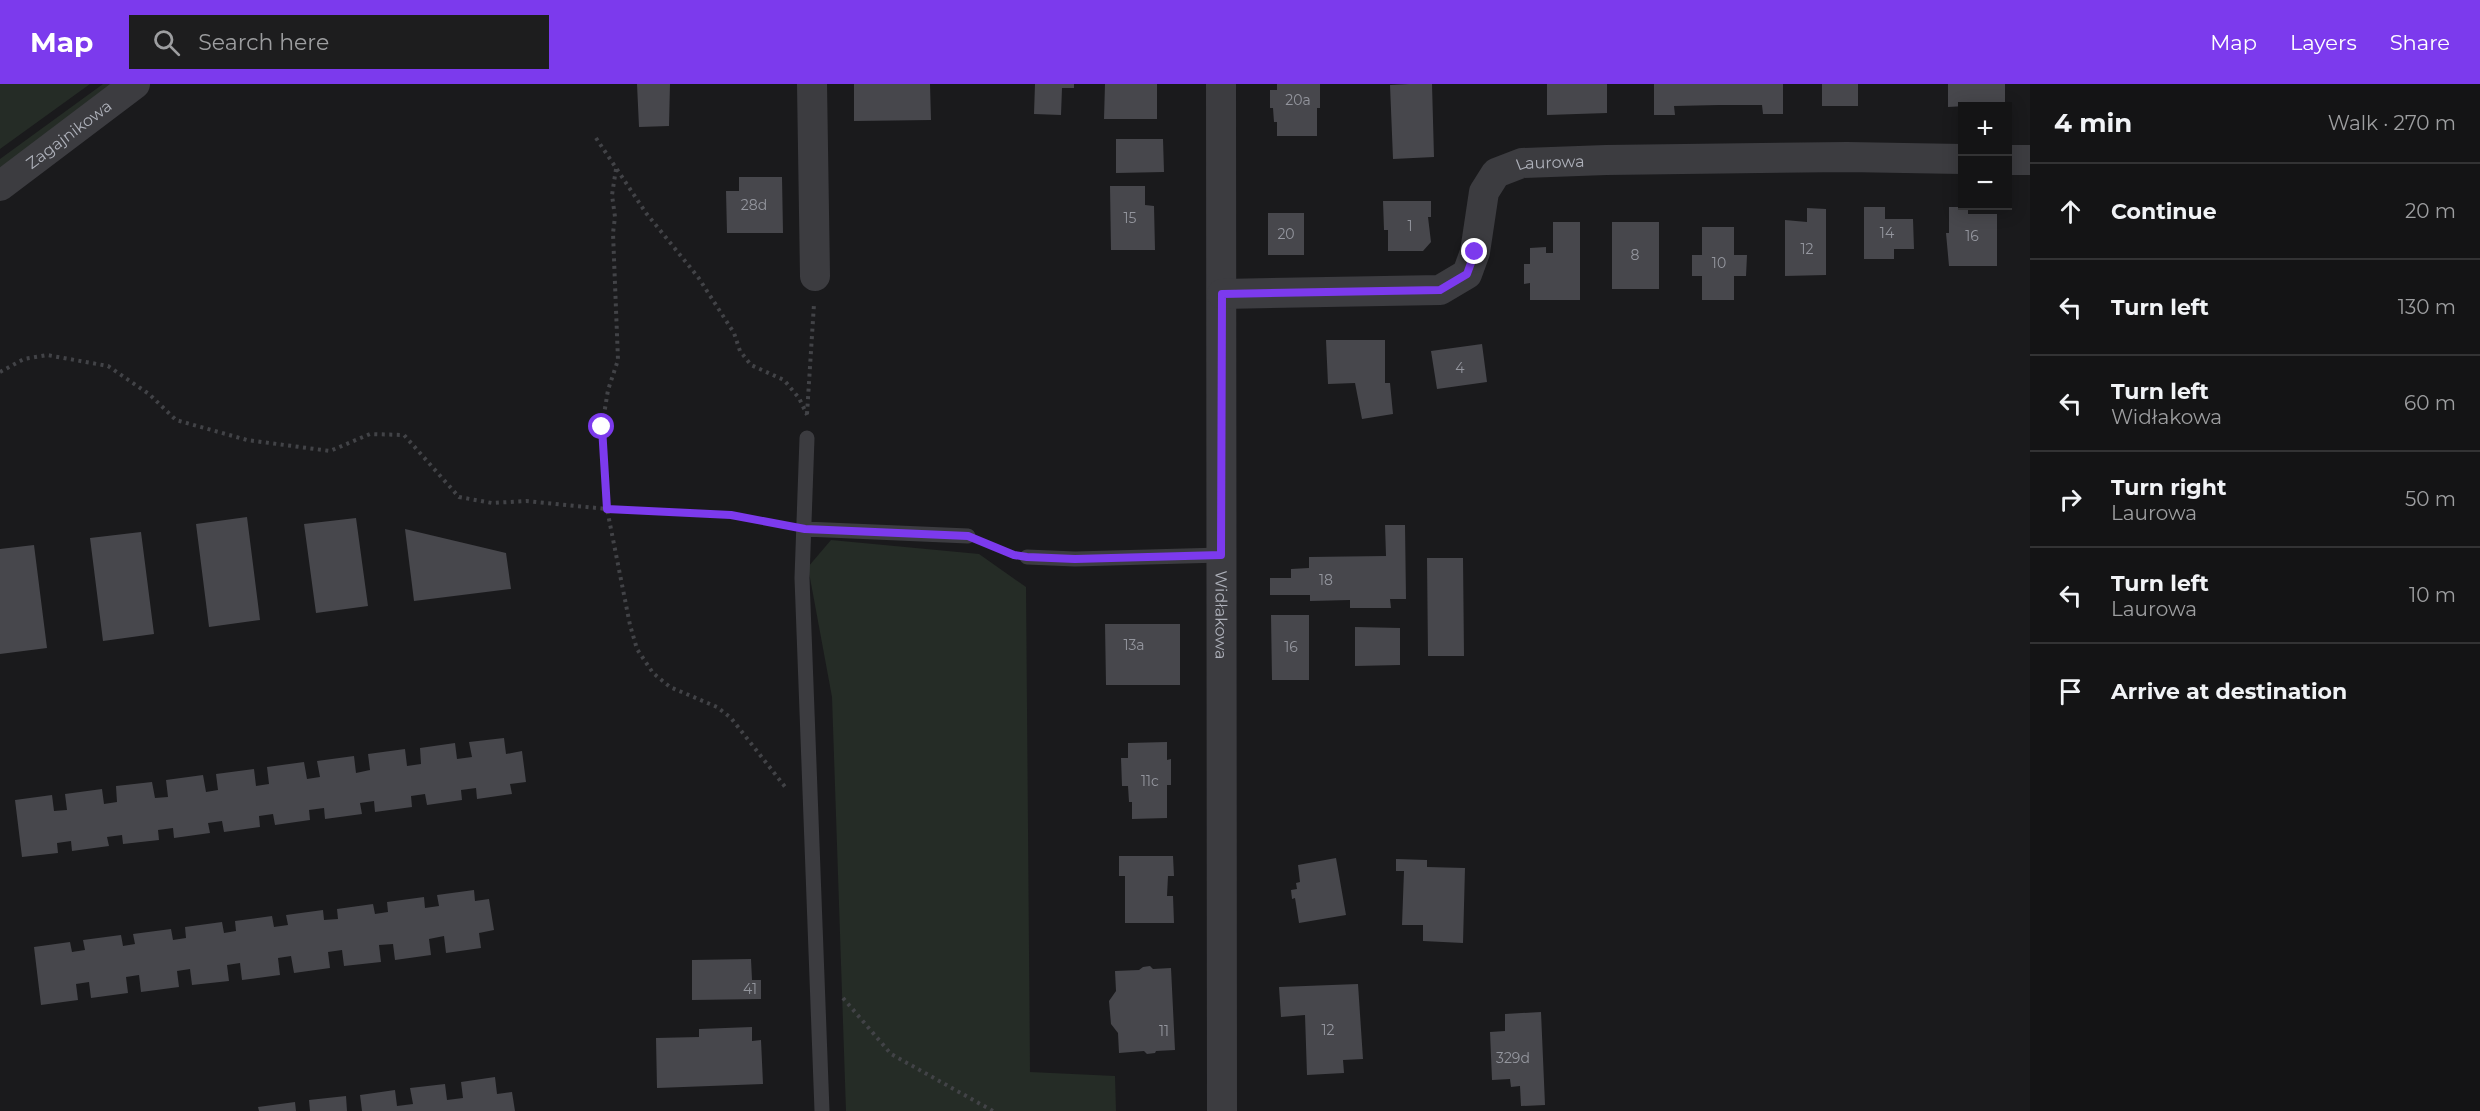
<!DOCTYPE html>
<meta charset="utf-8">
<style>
body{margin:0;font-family:Montserrat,sans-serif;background:#1d1d1e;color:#f1f3f6}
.controls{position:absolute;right:18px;top:18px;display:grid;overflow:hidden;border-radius:0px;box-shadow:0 3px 15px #0003}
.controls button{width:54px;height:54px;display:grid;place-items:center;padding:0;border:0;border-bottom:2px solid #333334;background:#141415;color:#f1f3f6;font:30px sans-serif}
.stop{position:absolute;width:18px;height:18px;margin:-14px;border:4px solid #7c3aed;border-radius:50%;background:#fff}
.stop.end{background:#7c3aed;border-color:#fff;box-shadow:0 2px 6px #0008}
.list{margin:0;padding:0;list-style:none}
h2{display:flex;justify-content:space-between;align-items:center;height:78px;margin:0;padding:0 24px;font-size:26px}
h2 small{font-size:20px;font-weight:400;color:#9d9ea0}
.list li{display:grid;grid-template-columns:39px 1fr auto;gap:18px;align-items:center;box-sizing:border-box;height:96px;padding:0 24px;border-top:2px solid #333334}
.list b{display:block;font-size:22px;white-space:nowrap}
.list p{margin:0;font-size:20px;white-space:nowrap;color:#9d9ea0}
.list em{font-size:20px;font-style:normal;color:#9d9ea0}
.icon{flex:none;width:33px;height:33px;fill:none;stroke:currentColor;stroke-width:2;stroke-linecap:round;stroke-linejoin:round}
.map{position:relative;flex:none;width:2030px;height:1027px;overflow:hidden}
header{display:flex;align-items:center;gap:36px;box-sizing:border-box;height:84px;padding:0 30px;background:#7c3aed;color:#fff}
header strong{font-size:28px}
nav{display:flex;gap:33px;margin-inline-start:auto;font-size:21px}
.search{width:420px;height:54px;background:#1d1d1e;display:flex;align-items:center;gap:15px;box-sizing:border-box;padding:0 21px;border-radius:0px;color:#9d9ea0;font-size:22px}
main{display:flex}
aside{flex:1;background:#141415}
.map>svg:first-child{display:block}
</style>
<header>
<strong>Map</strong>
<div class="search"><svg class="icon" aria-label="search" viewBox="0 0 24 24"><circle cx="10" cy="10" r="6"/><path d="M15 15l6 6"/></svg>Search here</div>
<nav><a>Map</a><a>Layers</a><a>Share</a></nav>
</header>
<main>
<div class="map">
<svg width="2030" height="1027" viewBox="0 0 2030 1027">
<rect width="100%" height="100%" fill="#1a1a1c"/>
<path fill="#252c26" d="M0,0H90L0,65Z
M103,0H113L0,85V75Z
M831,456L979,470L1026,503L1030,988L1115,992L1116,1027H846L832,613L808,483Z"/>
<path fill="#47474c" d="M637,0H670L669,42L639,43Z
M854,0H930L931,36L854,37Z
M1035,0H1074V4H1062L1061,31L1034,30Z
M1105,0H1157V35H1104Z
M1277,0H1320V24H1317V52H1277V38H1274L1273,24H1270V6H1277Z
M1409,0H1432L1434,73L1393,75L1390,1Z
M1547,0H1607V29L1547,31Z
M1654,0H1783V30H1763L1762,21H1719L1674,22L1675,31H1654Z
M1822,0H1858V22H1822Z
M1948,0H2005V22H1986L1984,18H1968L1966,22L1948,23Z
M1116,55H1163L1164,88L1116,89Z
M739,93H782L783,149H727L726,107H739Z
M1110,102H1145V121L1154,122L1155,166H1111Z
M1383,117H1431V133H1428L1431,158L1423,167H1388V146H1384Z
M1864,123H1885V135H1913L1914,165H1894V175H1864Z
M1949,123H1968V130H1997V182H1949L1946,149H1949Z
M1807,124L1826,125V191L1785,192V136L1807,138Z
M1268,129H1304V171H1268Z
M1553,138H1580V216H1530V199L1524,200V180H1530V164L1546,163V169H1553Z
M1612,138H1659V205H1612Z
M1702,143H1734V171H1747L1746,192H1734V216H1702V192H1692V171H1702Z
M1326,256H1385V299H1390L1393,330L1362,335L1355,299L1328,300Z
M1482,260L1487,298L1437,305L1431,267Z
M247,433L260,536L209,543L196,440Z
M356,434L368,522L316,529L304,440Z
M1385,441H1405L1406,515H1390L1391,524H1350V516L1310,517V511H1270V494H1291V485L1309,484V473L1386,472Z
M405,445L506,469L511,505L414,517Z
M141,448L154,550L103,557L90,454Z
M34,461L47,564L0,570V465Z
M1427,474H1463L1464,572H1428Z
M1271,531H1309V596H1272Z
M1105,540H1180V601H1106Z
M1355,543L1400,544V581L1355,582Z
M504,654L506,670L522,667L526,698L510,700L512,710L477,715L476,704L461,706L462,716L427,721L425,710L411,712L412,723L375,728L374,717L360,719L362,730L325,735L324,724L309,726L310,736L275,741L273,730L259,732L260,743L224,748L222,737L208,739L210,749L174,754L173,744L158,746L159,756L123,760L122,751L107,753L109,762L72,767L71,757L57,759L58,769L22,773L15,716L52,711L54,727L67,726L65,710L102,705L104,720L117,718L116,702L152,698L155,714L168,713L166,696L203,691L206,708L218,706L216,690L254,685L256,702L269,700L267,683L304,678L307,695L320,693L317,677L354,672L356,689L370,686L368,670L405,665L407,682L421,680L420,664L455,659L457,675L472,673L469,658Z
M1167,658V676L1171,675V701H1167V734L1132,735V718H1129L1128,702H1122L1121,674H1128V659Z
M1119,772H1173L1174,792H1168L1167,812H1173L1174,839H1125V792H1119Z
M1336,774L1346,831L1299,839L1295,814L1292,815L1291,806L1297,805L1296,799L1300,798L1298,781Z
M1396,775L1427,776V783L1465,784L1463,859L1423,857V841H1402L1404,787H1396Z
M474,806L475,817L489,815L494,846L479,849L481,864L446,869L444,852L429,855L431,871L395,876L393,860L379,861L381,878L344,882L342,866L328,868L330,884L294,889L291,872L278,874L280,891L242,896L240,879L227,881L229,897L192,901L190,885L177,887L179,903L141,908L139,891L126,893L128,909L91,914L89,898L76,900L78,916L41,921L34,863L70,858L72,868L85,866L83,856L121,851L123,862L135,860L133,850L171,845L173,856L186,854L185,843L222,838L224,849L236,847L235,837L272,832L274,843L288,841L286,831L323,826L324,836L338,835L337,825L373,820L375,830L388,828L387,818L424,813L425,824L439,822L437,811Z
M751,875L752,896H761V915L692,916V876Z
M1150,882L1153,885L1171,884L1175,966L1156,967L1155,969L1147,970L1144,967L1119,969L1118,949L1111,940L1109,917L1116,907L1115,887L1139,886L1143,883Z
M1358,900L1363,975L1343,976L1344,989L1307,991L1305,931L1281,933L1279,903Z
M1541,928L1545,1021L1521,1022L1520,1002L1511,1003L1510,995L1492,996L1490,948L1505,947V930Z
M752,943V957L761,956L763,1000L657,1004L656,954L699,953V945Z
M495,993L497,1010L512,1008L515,1027H362L360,1011L395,1006L397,1022L413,1020L410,1004L445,1000L447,1016L463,1014L461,998Z
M346,1012L347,1027H310L309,1016Z
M295,1018L296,1027H259L258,1023Z"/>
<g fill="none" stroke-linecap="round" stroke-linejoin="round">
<path stroke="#424347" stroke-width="4" stroke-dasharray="3 4.5" stroke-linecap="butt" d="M596,54L646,129L698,193L734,249L740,267L751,281L784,296L799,314L807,331
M616,85L612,111L615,133L613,149L618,276L608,306L602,343L607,425L630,541L637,565L653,589L670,603L717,623L731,634L786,704
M0,288L24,275L47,271L108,282L149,310L176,336L247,356L330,367L370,350L404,351L459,413L492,419L526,417L607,425L731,431L781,440
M807,330L814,220
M988,460L1006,468
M843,914L891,970L993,1027"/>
<path stroke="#3c3c40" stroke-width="15" d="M807,354L802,494L822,1027
M805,445L968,452
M1027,473L1075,475L1221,471"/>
<g stroke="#3c3c40" stroke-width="30">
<path d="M812,0L815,192"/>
<path id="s1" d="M1221,0L1222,1027"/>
<path d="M2008,76H2030"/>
<path id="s2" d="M0,102L135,0"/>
<path id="s3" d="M1222,210L1440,206L1467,190L1475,168L1484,108L1496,89L1522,79L1606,76L1847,73L1962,75"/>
</g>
</g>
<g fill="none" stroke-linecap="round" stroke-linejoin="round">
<path stroke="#7c3aed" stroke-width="8" d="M602,343L607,425L731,431L805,445L968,452L1014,471L1027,473L1075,475L1221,471L1222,210L1440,206L1467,190L1475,168"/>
</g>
<g text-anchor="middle" stroke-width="5" stroke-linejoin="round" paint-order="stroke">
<g font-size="14" fill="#94969e">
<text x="1298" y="21">20a</text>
<text x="754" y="126">28d</text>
<text x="1130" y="139">15</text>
<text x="1410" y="147">1</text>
<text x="1887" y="154">14</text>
<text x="1286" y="155">20</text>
<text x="1972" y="157">16</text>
<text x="1807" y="170">12</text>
<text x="1635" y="176">8</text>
<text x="1719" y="184">10</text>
<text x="1460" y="289">4</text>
<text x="1326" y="501">18</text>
<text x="1134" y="566">13a</text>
<text x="1291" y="568">16</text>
<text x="1150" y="702">11c</text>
<text x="750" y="910">41</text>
<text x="1328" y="951">12</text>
<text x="1164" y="952">11</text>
<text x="1513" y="979">329d</text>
</g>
<g font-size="16" fill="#aeb1ba" stroke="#151517">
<text dy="6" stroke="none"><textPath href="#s2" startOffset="86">Zagajnikowa</textPath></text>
<text dy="6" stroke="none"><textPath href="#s3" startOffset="412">Laurowa</textPath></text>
<text dy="6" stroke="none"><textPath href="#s1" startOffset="531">Widłakowa</textPath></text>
</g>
</g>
</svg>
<div class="controls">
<button>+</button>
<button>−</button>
</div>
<div class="stop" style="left:602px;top:343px"></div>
<div class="stop end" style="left:1475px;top:168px"></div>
</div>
<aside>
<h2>4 min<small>Walk · 270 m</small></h2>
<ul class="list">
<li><svg class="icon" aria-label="ahead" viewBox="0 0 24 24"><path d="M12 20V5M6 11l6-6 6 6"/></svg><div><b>Continue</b></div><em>20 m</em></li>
<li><svg class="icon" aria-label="left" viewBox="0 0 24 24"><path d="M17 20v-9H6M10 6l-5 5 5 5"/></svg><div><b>Turn left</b></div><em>130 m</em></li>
<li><svg class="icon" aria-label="left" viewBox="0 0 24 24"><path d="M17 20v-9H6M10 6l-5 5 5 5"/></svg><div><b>Turn left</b><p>Widłakowa</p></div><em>60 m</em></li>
<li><svg class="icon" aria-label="right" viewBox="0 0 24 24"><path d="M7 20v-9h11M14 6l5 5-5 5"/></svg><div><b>Turn right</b><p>Laurowa</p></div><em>50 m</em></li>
<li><svg class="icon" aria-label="left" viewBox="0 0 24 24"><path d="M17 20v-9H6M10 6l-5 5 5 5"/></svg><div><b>Turn left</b><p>Laurowa</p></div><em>10 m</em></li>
<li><svg class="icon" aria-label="arrive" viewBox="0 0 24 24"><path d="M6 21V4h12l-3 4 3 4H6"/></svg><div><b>Arrive at destination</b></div></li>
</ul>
</aside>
</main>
